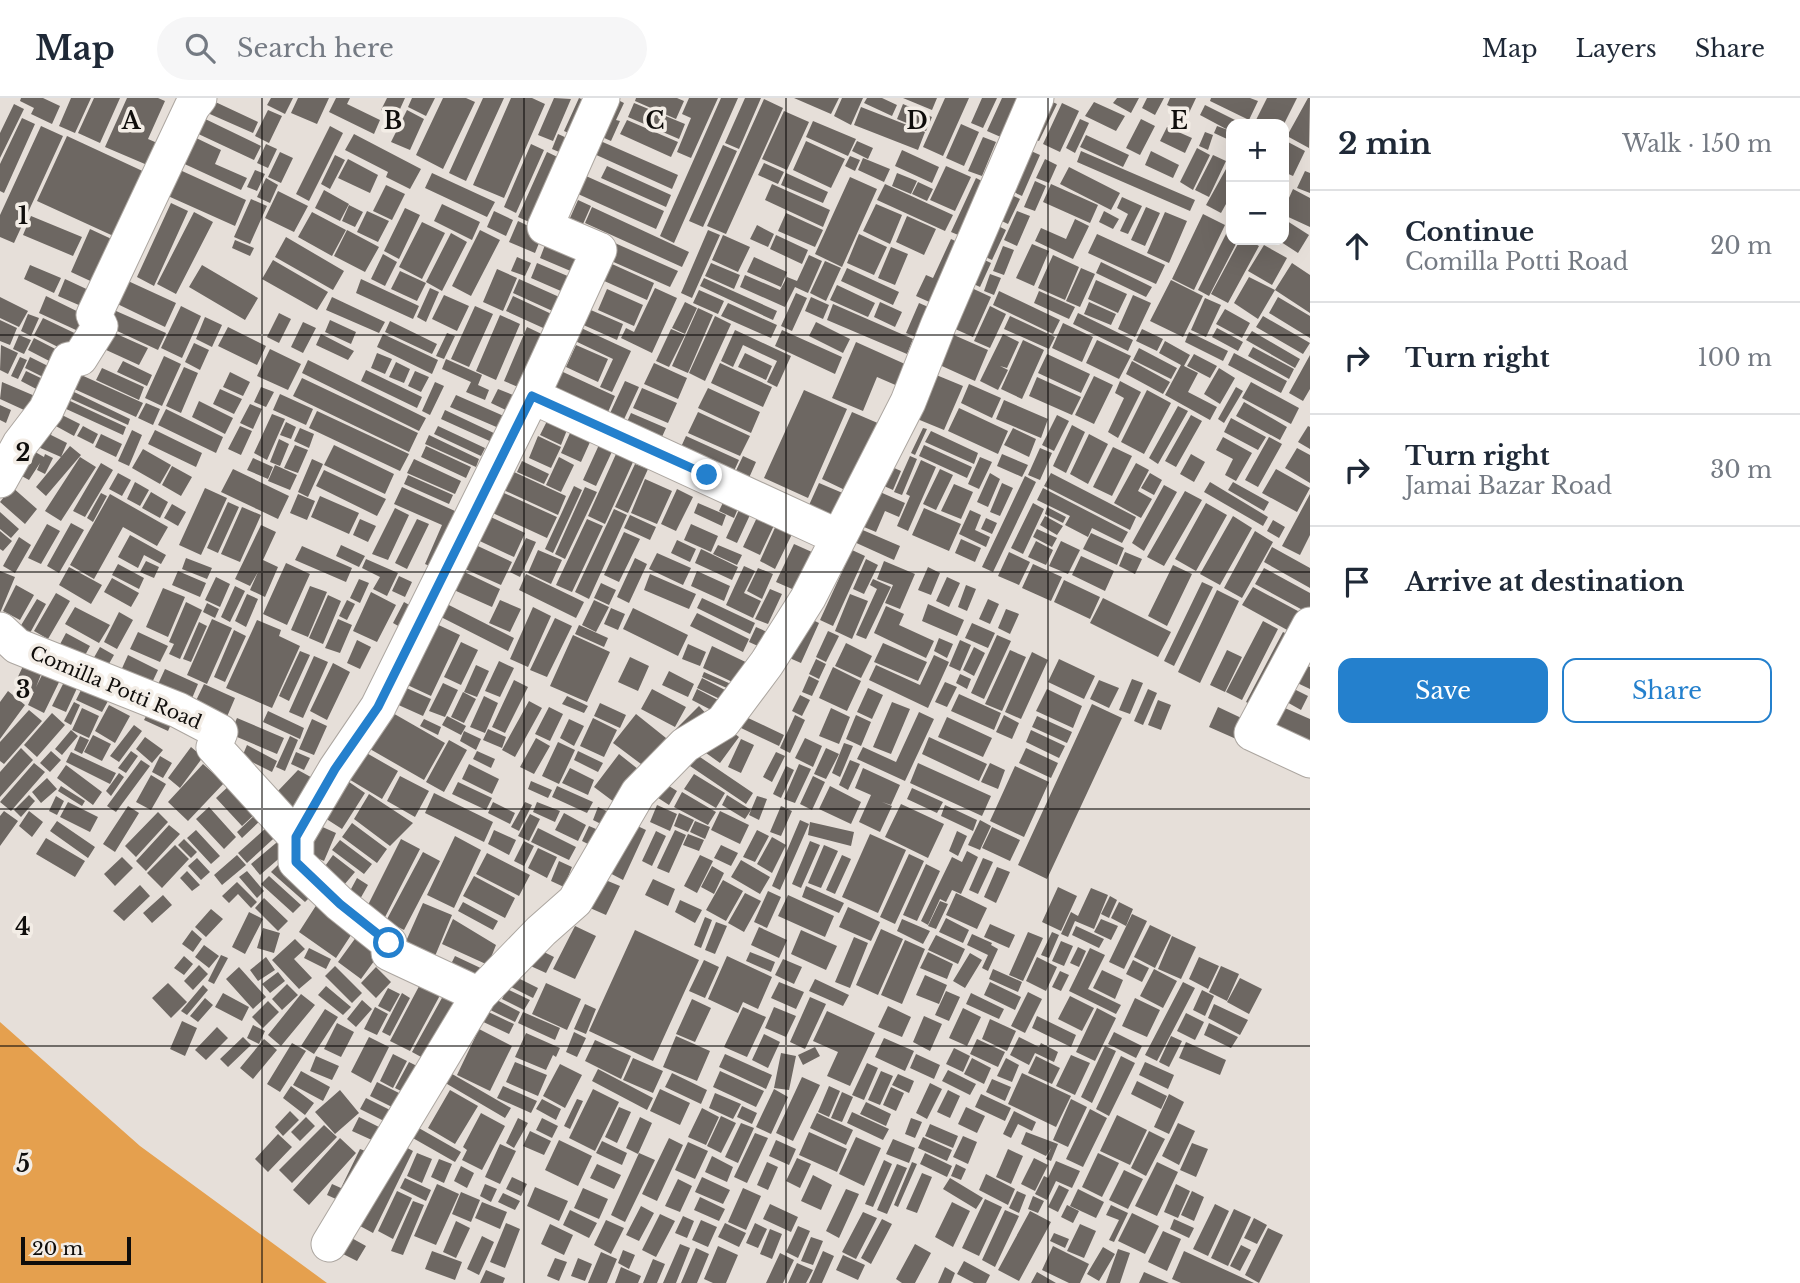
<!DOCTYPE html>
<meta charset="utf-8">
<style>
body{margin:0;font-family:"Libre Baskerville",serif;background:#f6f6f7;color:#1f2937}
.controls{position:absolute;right:21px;top:21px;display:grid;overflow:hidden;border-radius:14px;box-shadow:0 7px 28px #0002}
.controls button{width:63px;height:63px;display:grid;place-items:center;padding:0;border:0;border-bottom:2px solid #e0e1e3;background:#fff;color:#1f2937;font:35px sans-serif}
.scale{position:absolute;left:21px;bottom:18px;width:110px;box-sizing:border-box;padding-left:7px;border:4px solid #0f0d0b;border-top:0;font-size:19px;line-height:24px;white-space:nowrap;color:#0f0d0b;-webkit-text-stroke:5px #f3ede6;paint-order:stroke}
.stop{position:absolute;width:21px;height:21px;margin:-16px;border:5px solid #2480cd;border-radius:50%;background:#fff}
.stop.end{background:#2480cd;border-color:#fff;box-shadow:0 2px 7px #0008}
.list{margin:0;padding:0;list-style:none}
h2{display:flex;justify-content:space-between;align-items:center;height:91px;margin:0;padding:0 28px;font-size:30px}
h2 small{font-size:23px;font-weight:400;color:#747a83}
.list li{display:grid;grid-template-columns:46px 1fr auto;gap:21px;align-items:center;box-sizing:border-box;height:112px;padding:0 28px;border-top:2px solid #e0e1e3}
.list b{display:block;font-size:26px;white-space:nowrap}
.list p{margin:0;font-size:23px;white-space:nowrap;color:#747a83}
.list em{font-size:23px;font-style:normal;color:#747a83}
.actions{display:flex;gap:14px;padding:21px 28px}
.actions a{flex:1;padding:16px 0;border:2px solid #2480cd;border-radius:14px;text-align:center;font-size:24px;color:#2480cd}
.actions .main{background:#2480cd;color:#fff}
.icon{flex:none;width:38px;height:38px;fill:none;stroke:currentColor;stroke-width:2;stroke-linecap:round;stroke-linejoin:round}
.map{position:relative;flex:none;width:1310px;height:1185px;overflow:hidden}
header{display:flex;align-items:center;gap:42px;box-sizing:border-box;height:98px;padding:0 35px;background:#fff;border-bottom:2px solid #e0e1e3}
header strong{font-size:33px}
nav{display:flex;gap:38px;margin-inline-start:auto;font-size:24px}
.search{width:490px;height:63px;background:#f6f6f7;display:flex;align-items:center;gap:18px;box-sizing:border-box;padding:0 24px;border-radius:38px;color:#747a83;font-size:26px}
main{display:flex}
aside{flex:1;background:#fff}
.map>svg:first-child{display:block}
</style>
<header>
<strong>Map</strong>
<div class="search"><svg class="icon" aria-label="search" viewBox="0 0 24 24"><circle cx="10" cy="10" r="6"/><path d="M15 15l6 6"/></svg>Search here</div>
<nav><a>Map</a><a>Layers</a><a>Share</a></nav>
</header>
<main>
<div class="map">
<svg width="1310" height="1185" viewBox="0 0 1310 1185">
<rect width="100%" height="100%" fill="#e6dfd9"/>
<path fill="#e5a04e" d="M0,924L140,1048L327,1185H0Z"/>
<path fill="#6d6762" d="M21,0H43L60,8L52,26L31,16L34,10L20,3Z
M71,0H91L75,35L59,28Z
M94,0H120L100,45L78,35Z
M127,0H158L165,3L148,41L169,50L159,72L105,49Z
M271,0H293L285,16L267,7Z
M298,0H329L317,26L291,15Z
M336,0H350L347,6L380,22L374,36L329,14Z
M387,0H405L396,20L381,12Z
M412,0H435L426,18L408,9Z
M443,0H466L475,4L443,71L416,57Z
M483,0H504L466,83L449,75Z
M511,0H532L545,6L504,100L473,87Z
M554,0L571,1L553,43L538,37Z
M579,0L595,7L580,40L564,33Z
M614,0L624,5L616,22L620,23L611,43L593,35Z
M636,0H677L684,3L676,21L635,3Z
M689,0H718L691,60L677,54L691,20L682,16Z
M721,0H738L674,145L660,138Z
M745,0H761L739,51L725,45Z
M794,0H839L831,16Z
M842,0H863L851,27L834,18Z
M867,0H882L897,7L892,18L864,5Z
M903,0H937L932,12Z
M945,0H969L943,58L923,49Z
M982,0H997L983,30L971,25Z
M1002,0H1022L1003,40L987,33Z
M1044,0L1057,6L1039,43L1024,37Z
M1117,0H1139L1131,15L1113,5Z
M1147,0H1164L1155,17L1142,10Z
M1170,0H1196L1188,17L1167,7Z
M1211,0H1250L1258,3L1249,22L1210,3Z
M1267,0H1297L1284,26H1254Z
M1308,0H1310L1309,50L1287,38Z
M209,1L258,24L253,35L203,13Z
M764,1L783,10L726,136L707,128Z
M1094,4L1125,18L1116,33L1085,18Z
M634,5L685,26L679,41L628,19Z
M1062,5L1079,13L1060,54L1043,46Z
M14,6L24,11L0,60V35Z
M903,6L932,19L926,33L897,21Z
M1205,7L1239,24L1231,26V34L1227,41L1214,35L1217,28L1228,32L1200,17Z
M861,9L925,34L918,52L854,27Z
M268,12L282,18L269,45L255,38Z
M407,12L424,21L410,52L391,44Z
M784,13L809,24L787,72L762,61Z
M199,18L261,48L254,62L192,33Z
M22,20L35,26L4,95L0,93V66Z
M1080,21L1089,25L1075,55L1066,50Z
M1141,21L1155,28L1140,57L1126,50Z
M627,22L678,44L671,59L620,36Z
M813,23L856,41L848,58L806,39Z
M961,26L979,34L964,68L946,60Z
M41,28L63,38L14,145L0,139V117Z
M330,28L343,35L309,103L296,96Z
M1167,29L1192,40L1185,55L1160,43Z
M1205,34L1213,37L1208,52L1199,48Z
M354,36L421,71L410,91L386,79L388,74L345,52Z
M558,36L578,45L571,59L552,51Z
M190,37L221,52L215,66L247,80L241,92L178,63Z
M1086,37L1129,57L1123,69L1080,49Z
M67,38L149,76L120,141L37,103Z
M589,38L678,77L672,91L583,51Z
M983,39L996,44L982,78L968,73Z
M806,43L845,61L831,90L793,72Z
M857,43L873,50L868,61L852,53Z
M1288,44L1305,53L1293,78L1284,74V53Z
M266,46L277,51L268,70L257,65Z
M531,46L544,52L516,115L504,109Z
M723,47L737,53L703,129L689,123Z
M1022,49L1040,57L1022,98L1003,89Z
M1197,50L1210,57L1193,92L1180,84Z
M902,52L939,69L932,85L895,68Z
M1081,53L1195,102L1190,113L1077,64Z
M1151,53L1179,67L1173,80L1145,67Z
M280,54L293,60L281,85L268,79Z
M547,54L568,64L538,128L518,119Z
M335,57L345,62L330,91L321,86Z
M1213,57L1226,63L1209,99L1195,92Z
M850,58L860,62L855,73L845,68Z
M863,60L890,71L884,84L858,72Z
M348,61L378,77L370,95L338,80Z
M1045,61L1057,67L1049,85L1036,80Z
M1231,62V97L1221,115L1206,107Z
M764,65L784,74L778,86L758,77Z
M171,68L246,102L235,128L159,94Z
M607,68L671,97L666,109L601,80Z
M946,68L971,79L955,113L930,102Z
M1069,69L1120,95L1111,112L1060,86Z
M255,72L265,76L257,93L247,89Z
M1305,73L1310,75V95L1297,90Z
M432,75L495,104L487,119L425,90Z
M786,75L828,94L823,105L781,87Z
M897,75L917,83L911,96L892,88Z
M586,78L664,113L656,131L578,96Z
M850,79L877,91L842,169L815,156Z
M266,80L278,87L270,105L257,99Z
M976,80L992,88L968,141L951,134Z
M1035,83L1046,88L1035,113L1024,109Z
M918,84L933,91L927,103L912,96Z
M772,86L830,112L823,129L765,102Z
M885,86L953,117L945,133L877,102Z
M1051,86L1098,107L1090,125L1043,104Z
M386,87L405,96L392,122L373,113Z
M1293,91L1310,100V129L1284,117V111Z
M324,92L349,106L340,123L315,110Z
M278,93L308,108L294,134L265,120Z
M1003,93L1020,101L1008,126L991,118Z
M1122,99L1142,108L1128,136L1120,133L1128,116L1117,110Z
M251,101L267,108L250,146L234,139Z
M578,102L591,108L583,126L570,120Z
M171,105L188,113L154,188L137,179Z
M442,106L480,124L472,142L434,123Z
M876,106L902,117L890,146L863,133Z
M349,107L363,114L355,129L342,123Z
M592,109L689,154L682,169L585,125Z
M1146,109L1160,115L1145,148L1131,142Z
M405,110L420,117L399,161L384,153Z
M367,113L389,123L378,144L357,134Z
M494,113L513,122L506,138L487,129Z
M1017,113L1030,118L1017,148L1004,142Z
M1104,113L1119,121L1113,131L1099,124Z
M194,114L213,124L176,196L157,186Z
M312,114L346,132L332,158L298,139Z
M1165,114L1187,123L1169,165L1147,155Z
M786,115L823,132L815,149L778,133Z
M1203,116L1225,127L1194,192L1172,181Z
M31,118L82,139L73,158L23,137Z
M907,118L936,131L924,157L896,144Z
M1075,121L1089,128L1073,161L1035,143L1041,130L1066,141Z
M1284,121L1309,137L1298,155L1278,142H1284Z
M518,123L543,135L535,155L509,144Z
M989,123L1006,132L992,162L975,154Z
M422,124L445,135L422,181L399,169Z
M757,127L774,136L768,149L750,141Z
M90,131L118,144L99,187L71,174Z
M347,132L379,149L365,174L334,158Z
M480,132L500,142L471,198L452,188Z
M708,132L720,137L692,200L681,195Z
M1228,132L1231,133V142H1238L1209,198L1198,192Z
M550,134L590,152L580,177L540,160Z
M451,135L467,144L442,193L426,184Z
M859,136L887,149L874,177L847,165Z
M1097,136L1165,167L1156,186L1088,155Z
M723,137L750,149L738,174L712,162Z
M776,137L808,152L802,166L770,151Z
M286,139L344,173L333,192L275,159Z
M951,141L964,147L936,207L916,198L926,177L933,180Z
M235,142L254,150L250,158L232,150Z
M608,142L678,173L670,189L600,158Z
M1240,142H1248L1259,148L1228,205L1211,196Z
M1032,146L1049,153L1034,188L1016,180Z
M1264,147L1287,160L1272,187L1248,173Z
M1003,148L1014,152L1004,177L993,173Z
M891,149L908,156L895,187L878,180Z
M383,156L397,164L385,188L371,181Z
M809,157L822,163L808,195L795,189L785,209L740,189L745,177L780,192L787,179L797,183Z
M974,157L991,165L980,189L963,181Z
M1053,157L1079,169L1065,202L1038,190Z
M517,159L531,165L525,178L511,173Z
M754,159L787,174L781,189L747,174Z
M601,161L654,185L647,202L593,178Z
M273,162L328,194L317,212L262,181Z
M825,163L841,170L826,203L810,195Z
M1101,164L1152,189L1146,199L1096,175Z
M537,165L577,182L570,197L531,180Z
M711,165L740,177L734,191L705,178Z
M1292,165L1310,177V215L1275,192Z
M30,167L61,180L54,195L24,181Z
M202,167L258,200L245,222L189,189Z
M847,170L899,194L893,207L841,183Z
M1081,170L1095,176L1080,209L1066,203Z
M497,171L517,180L503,213L483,204Z
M400,173L426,185L417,203L391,191Z
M990,176L1001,180L994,197L984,193Z
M115,177L176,205L165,229L105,200Z
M1249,179L1275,192L1258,221L1234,205Z
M704,180L777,213L773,222L700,188Z
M65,181L95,195L88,211L58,198Z
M361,181L419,208L413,221L356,195Z
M519,181L566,202L559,216L513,195Z
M1096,182L1127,196L1118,215L1088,201Z
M1171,182L1203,198L1183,239L1150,223Z
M963,186L991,199L973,239L944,226Z
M837,187L875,205L868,219L830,202Z
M430,190L439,194L426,224L417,219Z
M655,190L677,200L652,255L621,240L626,230L634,234Z
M607,191L643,207L634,228L598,212Z
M699,192L724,203L718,216L693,205Z
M999,193L1060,222L1053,236L993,207Z
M1039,193L1075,209L1069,221L1034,205Z
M796,195L807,200L792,233L781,228Z
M444,197L469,208L457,233L432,221Z
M1133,197L1151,205L1135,239L1118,231Z
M46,198L97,223L89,238L39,215Z
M513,198L558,219L552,234L506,213Z
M0,199L28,213L19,229L0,220Z
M332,199L385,224L379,235L326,212Z
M811,199L829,207L823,221L805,213Z
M1278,199L1310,218V240L1269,215Z
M1205,200L1221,207L1206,239L1191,232Z
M685,204L697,210L685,236L672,230Z
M880,204L902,214L895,229L874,219Z
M1089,204L1116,216L1111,227L1084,216Z
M728,205L777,227L771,240L721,218Z
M919,205L933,211L921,241L906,235Z
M577,206L623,226L617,242L570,221Z
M833,206L913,241L907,256L827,222Z
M181,208L201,218L182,260L161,250Z
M475,208L493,216L469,269L451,261Z
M990,208L1006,216L990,250L974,243Z
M107,209L166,235L158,252L100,225Z
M698,210L713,217L688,275L672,268Z
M1225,211L1250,225L1242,240L1216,226Z
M279,215L291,221L279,245L267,239Z
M1078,215L1133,242L1128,253L1073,226Z
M28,216L39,220L31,238L21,233Z
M500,217L520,226L496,282L476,273Z
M715,218L731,226L705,283L689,275Z
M1010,218L1055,239L1049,251L1004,231Z
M1263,218L1310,245L1303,256L1256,229Z
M205,219L222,227L212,249L196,241Z
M43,220L87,241L78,259L34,237Z
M0,222L17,230L10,247L0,243Z
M330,222L356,234L351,246L325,234Z
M390,223L437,246L432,256L385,234Z
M303,224L316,230L303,255L291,249Z
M816,224L850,241L843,255L809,238Z
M1063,225L1093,239L1082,264L1052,250Z
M101,229L148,250L139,267L93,246Z
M228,229L266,248L257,267L218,248Z
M527,229L548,239L525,292L504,283Z
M579,229L631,253L612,294L600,289L613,261L573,242Z
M1217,230L1243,244L1238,253L1212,239Z
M671,231L685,237L669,269L656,263Z
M1142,231L1163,241L1157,253L1136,243Z
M735,232L791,258L777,289L767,284L777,263L743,247L733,269L721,263Z
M782,232L842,259L835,276L775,248Z
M1252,233L1300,261L1295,270L1246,242Z
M947,234L988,252L975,283L933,264Z
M1189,234L1228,253L1223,263L1185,244Z
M447,235L455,238L444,261L436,258Z
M321,236L354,253L348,262L316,247Z
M383,236L438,262L432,276L377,249Z
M1003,236L1019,244L1007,270L1000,268L1008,272L998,292L980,283Z
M19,237L31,242L24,256L13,251Z
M34,240L65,256L59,268L28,252Z
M1023,242L1044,252L1022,301L1001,291Z
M1097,242L1131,258L1119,281L1086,265Z
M1165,243L1190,257L1184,268L1198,275L1188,294L1217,309L1210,322L1165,297L1181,267L1159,255Z
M856,244L916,271L907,292L877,279L863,313L832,300Z
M194,245L209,252L200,272L185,264Z
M1,247L18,255L8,276L0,272Z
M576,247L608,261L598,284L566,269Z
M1253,249L1294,271L1289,281L1248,258Z
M1139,250L1177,270L1171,281L1133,262Z
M270,251L301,266L288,292L257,278Z
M377,255L392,261L385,276L371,270Z
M745,255L772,268L766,282L738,269Z
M1234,255L1287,283L1281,295L1228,267Z
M1047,256L1090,276L1081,295L1038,275Z
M1194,256L1217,268L1210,280L1187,268Z
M1310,257V291L1303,303L1289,295Z
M164,258L181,266L162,308L145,300Z
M20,259L27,262L18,281L11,278Z
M30,259L56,272L51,283L25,270Z
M446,261L482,277L478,287L489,292L485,302L466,294L471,284L442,271Z
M308,262L426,320L419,333L302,275Z
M123,263L152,277L147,288L117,274Z
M1132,263L1170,284L1163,296L1126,276Z
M396,264L410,271L404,285L389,279Z
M654,265L687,280L678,301L644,286Z
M720,265L772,289L763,309L711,285Z
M550,268L615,298L605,321L540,291Z
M184,269L198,275L181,315L166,308Z
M102,270L144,289L139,302L96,282Z
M1219,270L1235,280L1220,306L1204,296Z
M68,271L143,305L136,319L61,285Z
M366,272L422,299L417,310L361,283Z
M26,273L47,283L42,294L21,283Z
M415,273L429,279L421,294L408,288Z
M230,274L250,284L243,298L223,289Z
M929,274L963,288L944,332L910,318Z
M1094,278L1113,287L1094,326L1075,317Z
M1037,279L1081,299L1072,317L1029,298Z
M302,280L418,335L409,354L293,298Z
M625,283L639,289L619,332L605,326Z
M1120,283L1141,294L1118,340L1108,334L1124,300L1115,295Z
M2,284L42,301L35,317L0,301Z
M435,284L444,288L430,317L422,313Z
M1251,284L1299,310L1291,326L1242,300Z
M969,286L1001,300L992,320L961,305Z
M261,289L274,294L266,309L254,304Z
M1236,289L1243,293L1224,325L1218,321Z
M642,290L677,305L668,325L633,310Z
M708,290L760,314L751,335L698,310Z
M220,291L242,301L234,316L213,306Z
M498,291L523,301L516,317L491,305Z
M804,292L847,311L808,400L764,380Z
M1147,292L1171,305L1144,356L1121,344Z
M72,293L130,321L128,327L69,300Z
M280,296L313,311L306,327L273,312Z
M456,297L513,322L508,334L450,309Z
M68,302L126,329L123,337L64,310Z
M1004,302L1048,321L1041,340L996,321Z
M199,303L233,320L225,336L192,319Z
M1244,304L1287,329L1280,342L1236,318Z
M146,305L160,311L153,327L138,320Z
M250,306L262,311L253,331L240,325Z
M0,307L11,312L6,325L0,322Z
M1178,308L1188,313L1158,366L1149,360Z
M959,310L1008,333L998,356L948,333Z
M166,311L223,339L216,355L158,327Z
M445,312L498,337L494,345L441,321Z
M317,313L409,356L400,373L309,330Z
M698,314L750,338L740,358L688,335Z
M852,314L880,326L849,394L822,381Z
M631,315L666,330L657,350L622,335Z
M60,316L80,326L74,338L54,327Z
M272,316L285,321L267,362L254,355Z
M1057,317L1069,323L1054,353L1042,347Z
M1191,317L1202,323L1176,369L1165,363Z
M1231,320L1266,339L1258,352L1224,334Z
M547,323L567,332L561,347L540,337Z
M286,324L296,329L291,341L280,337Z
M1072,327L1085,334L1066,375L1053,368Z
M37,328L52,334L51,337L67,345L61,359L29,345Z
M83,328L98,336L93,346L77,338Z
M240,328L252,333L241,357L228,351Z
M438,328L485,350L481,358L434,336Z
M1308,328L1310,329V351L1298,344Z
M300,330L314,336L309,350L294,343Z
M923,330L927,331L915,357L911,355Z
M1013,330L1036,341L1029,359L1004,347Z
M132,332L142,337L129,368L118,363Z
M155,332L202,355L196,369L148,346Z
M931,333L978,355L974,366L925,344Z
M570,335L590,344L581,364L561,355Z
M101,336L122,346L116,359L95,349Z
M1089,336L1108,346L1088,386L1070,376Z
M429,337L479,361L476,369L425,346Z
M538,338L561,349L551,370L529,360Z
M603,338L616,345L596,388L583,382Z
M686,338L739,362L729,384L676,360Z
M1223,339L1252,355L1236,383L1225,377L1233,361L1216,352Z
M1269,339L1282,346L1258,389L1245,382Z
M279,341L289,346L280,368L270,364Z
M23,347L44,359L45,356L53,360L45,376L37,372L40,365L29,382L9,371Z
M295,347L308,352L298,375L284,370Z
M334,347L394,376L385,396L324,367Z
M924,347L972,369L967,380L919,358Z
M70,348L81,357L46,398L36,389Z
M426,348L471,369L466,380L421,359Z
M1113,349L1132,358L1112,398L1093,389Z
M1040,350L1052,355L1040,382L1028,377Z
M1297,350L1310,357V385L1285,370Z
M143,351L171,367L160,386L132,370Z
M616,356L633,364L605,426L588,418Z
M1002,356L1028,367L1022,379L997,368Z
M1191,356L1205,364L1194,384L1180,376Z
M743,358L756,364L745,389L731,383Z
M910,358L917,361L902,397L894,394Z
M80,359L96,369L61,423L45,413Z
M559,359L574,367L561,394L546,387Z
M980,359L992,364L979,391L968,386Z
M253,360L273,369L268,381L247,372Z
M312,361L323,366L308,399L298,394Z
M414,361L461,383L455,396L407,375Z
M921,362L936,369L908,433L897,428L910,398L906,396Z
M522,363L549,376L544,386L517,374Z
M101,365L113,372L85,419L73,413Z
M1136,365L1149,372L1138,393L1152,401L1141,420L1114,405Z
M635,366L648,371L628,415L615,409Z
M275,367L297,377L290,392L268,383Z
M172,368L192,379L181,398L162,387Z
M503,369L566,398L558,417L495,388Z
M892,369L901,373L893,392L884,388Z
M233,371L289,398L278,421L221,394Z
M940,371L953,377L936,412L923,406Z
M1276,371L1310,390L1297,414L1262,395Z
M324,372L386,401L377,418L316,388Z
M118,375L131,382L122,398L109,391Z
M990,375L1000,381L988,409L977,404Z
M1051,375L1136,419L1130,432L1044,388Z
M1150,375L1162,382L1154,397L1141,390Z
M408,377L453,397L449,406L404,386Z
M1025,378L1036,384L993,474L982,469Z
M645,381L672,393L657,426L631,415Z
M135,384L149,392L140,408L127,401Z
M1210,384L1268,419L1263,428L1204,394Z
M1233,384L1269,404L1264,413L1228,392Z
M819,385L845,396L831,427L805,416Z
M1002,385L1013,390L1000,418L990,414Z
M954,386L973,394L961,421L941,413Z
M1164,387L1177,394L1144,453L1132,445Z
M574,388L582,392L553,455L545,451Z
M12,389L37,411L25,426L0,404Z
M402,389L466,418L441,473L425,466L442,427L394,406Z
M585,389L597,394L565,461L555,456Z
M205,390L227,400L201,457L179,447Z
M493,390L557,419L547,440L484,411Z
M1043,390L1128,434L1122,445L1092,430L1088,439L1065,427L1070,418L1037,402Z
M677,391L693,399L676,433L661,426Z
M1185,393L1202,402L1164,468L1147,459Z
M151,394L168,404L160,420L142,410Z
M728,394L742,401L734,420L719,413Z
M880,394L905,405L899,419L885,413L876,434L864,429Z
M101,395L107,398L93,424L87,420Z
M110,396L168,429L157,448L123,429L94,481L70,467Z
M298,396L315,403L307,422L290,415Z
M1310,396V437L1300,457L1282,448Z
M320,398L359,415L349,436L311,419Z
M744,401L755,406L737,445L726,440Z
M228,404L239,409L218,455L207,450Z
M698,405L726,417L722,428L694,415Z
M1033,405L1044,411L1023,456L1011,450Z
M1206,405L1227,417L1196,473L1175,461Z
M172,406L186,414L178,428L164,420Z
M242,409L261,417L240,464L221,456Z
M1047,409L1066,419L1063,425L1045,416Z
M395,410L409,417L388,462L372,456Z
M924,410L961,426L949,453L912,437Z
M614,411L627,417L589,501L575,494Z
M761,411L778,419L760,457L743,449Z
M970,412L981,417L975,432L990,439L986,449L959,436Z
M0,414L19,431L11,440L0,431Z
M480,414L525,435L514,459L469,438Z
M630,417L656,429L650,442L624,430Z
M1045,418L1063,428L1057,437L1040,427Z
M1233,418L1252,430L1220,487L1200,476Z
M986,420L997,425L992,436L981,431Z
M360,421L376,428L368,444L353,437Z
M417,421L429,426L407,471L395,465Z
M587,421L603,428L572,494L556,487Z
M1273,422L1285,429L1279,440L1267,433Z
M778,423L795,430L775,471L760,463Z
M71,425L84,432L59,475L47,468Z
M47,426L60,433L41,466L28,460Z
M691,426L718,438L711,454L684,442Z
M261,427L276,434L263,462L278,469L265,499L250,492L258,474L250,488L235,481Z
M858,430L900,448L894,462L852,443Z
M1037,431L1057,440L1052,449L1033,439Z
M0,433L12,443L3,453L0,451Z
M1255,433L1273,444L1242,500L1224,490Z
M624,434L640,441L619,484L604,477Z
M1091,435L1124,450L1117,467L1083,451Z
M130,437L166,457L161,466L144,457L138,470L118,459Z
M19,439L31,447L15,475L3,468Z
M526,440L536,444L520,479L510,474Z
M961,441L981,450L975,464L955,455Z
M677,442L696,451L690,464L671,455Z
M467,443L512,464L501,487L456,467Z
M1036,443L1053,452L1046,467L1028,459Z
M1061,443L1080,452L1068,476L1049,468Z
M794,446L823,459L806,497L776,484Z
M341,447L365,458L359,469L336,458Z
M718,447L742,457L737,467L713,456Z
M302,448L352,470L346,484L295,462Z
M1272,449L1310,470V490L1264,464Z
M701,451L738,469L732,482L695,465Z
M538,452L562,462L551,486L528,475Z
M852,452L865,458L833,528L820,522Z
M1009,454L1030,464L1019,487L998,478Z
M1125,454L1142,461L1135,476L1119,468Z
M657,455L691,470L683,487L649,471Z
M1081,458L1114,473L1105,493L1072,477Z
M186,460L212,470L207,481L182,471Z
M635,460L647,466L629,505L617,499Z
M366,461L398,475L387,498L373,491L380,479L362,470Z
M866,461L878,467L864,496L853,491Z
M146,463L159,469L154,480L140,474Z
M884,463L915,476L900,511L885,505L893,487L877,481Z
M286,465L310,476L287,527L263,516Z
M118,466L144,480L139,491L112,477Z
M1033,466L1062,479L1051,503L1022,490Z
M1173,467L1192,476L1167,528L1148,518Z
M744,468L755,473L744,495L761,503L753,520L726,507Z
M69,469L102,487L91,506L59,487Z
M454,469L500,491L492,509L445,488Z
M928,469L940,475L931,497L918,492Z
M758,470L773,476L762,501L747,493Z
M1264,470L1310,495V516L1255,486Z
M0,473L15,479L0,515Z
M178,473L206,485L200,499L172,487Z
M697,473L730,488L724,503L691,488Z
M526,476L584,504L576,520L519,492Z
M650,476L696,496L689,511L644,492Z
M399,478L412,484L405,499L392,493Z
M216,479L230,486L220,509L205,502Z
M947,479L960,485L949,509L936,503Z
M112,480L139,495L131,509L104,494Z
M359,481L369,485L360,505L350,500Z
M873,481L891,489L866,541L856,537L877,491L870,487Z
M1064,482L1100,499L1090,521L1054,504Z
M1202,484L1213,489L1174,568L1164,563Z
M601,485L616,492L609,507L594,500Z
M16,487L34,497L20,522L3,513Z
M966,487L976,491L967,513L958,509Z
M235,488L245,493L230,524L221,519Z
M310,488L327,494L308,539L291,532Z
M1253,489L1309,519L1298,538L1242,507Z
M163,490L185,499L168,539L146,529Z
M770,491L782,496L768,526L755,521Z
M1217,492L1239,503L1200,585L1178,574Z
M371,494L396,507L377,544L353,533Z
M56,495L70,503L48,541L34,533Z
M247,496L258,501L246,529L235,523Z
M850,496L868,503L852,541L835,533Z
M328,497L341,503L323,546L309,540Z
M702,500L755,525L750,536L697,510Z
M1103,500L1171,534L1158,559L1090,525Z
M37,501L46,506L30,535L20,529Z
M988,501L999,506L990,526L979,521Z
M347,502L355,506L347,522L339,518Z
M439,502L514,540L508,553L433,515Z
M500,502L521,511L510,534L489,525Z
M594,502L609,509L596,534L582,527Z
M186,504L202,512L180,561L169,556L174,546L169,544Z
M404,504L418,512L407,533L393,525Z
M207,505L219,511L215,520L203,514Z
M928,506L964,522L957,538L922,523Z
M886,508L904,516L899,527L934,543L926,560L874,535Z
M75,509L110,527L99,545L65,526Z
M533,509L551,518L528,569L510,561Z
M611,510L625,516L618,532L604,526Z
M633,510L688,537L678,558L623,531Z
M1006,511L1019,516L1010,536L998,530Z
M119,514L133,522L117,551L104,544Z
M697,515L749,541L743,554L690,528Z
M802,517L819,525L801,565L778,555Z
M555,520L572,528L547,579L530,572Z
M212,521L232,530L207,586L187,577Z
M338,521L352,527L340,555L325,550Z
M257,522L281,532L279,538L300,548L272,610L226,590Z
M430,523L460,537L431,598L401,584Z
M1263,523L1278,531L1242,602L1226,594Z
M199,524L207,528L191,564L183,561Z
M972,525L995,535L988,550L965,540Z
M579,527L608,540L604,549L575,536Z
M756,529L774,537L767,552L749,544Z
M234,532L246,538L225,584L214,579Z
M828,533L839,538L826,564L816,559Z
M138,534L168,548L160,564L130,551Z
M1283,534L1295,540L1258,611L1246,604Z
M66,535L90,548L82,563L58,550Z
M573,537L610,554L587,604L550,588Z
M997,537L1011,543L984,601L971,595Z
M939,540L953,546L947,560L934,553Z
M357,542L371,549L360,571L347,565Z
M960,542L971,547L960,573L949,568Z
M461,544L478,552L461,587L444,579Z
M846,545L872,558L861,580L835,568Z
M883,545L927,564L918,583L874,564Z
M688,546L706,554L700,568L682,561Z
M712,548L754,568L745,590L703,570Z
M100,549L114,557L102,578L88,570Z
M974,549L985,555L974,578L963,572Z
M1010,552L1026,559L1002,613L985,606Z
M1227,552L1242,559L1225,594L1210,587Z
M300,553L310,557L289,603L279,598Z
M1032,554L1048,562L1021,621L1005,614Z
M128,557L158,572L149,591L119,577Z
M934,557L949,564L928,610L869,582L876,567L920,587Z
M314,558L328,564L303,620L289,614Z
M630,559L649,568L638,593L618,584Z
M816,561L826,566L819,581L809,576Z
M1059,561L1095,578L1084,601L1048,584Z
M499,563L514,570L500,599L485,593Z
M333,565L350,574L327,622L310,613Z
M1301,565L1310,569V591L1293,583Z
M24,566L42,574L36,589L44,573L61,580L44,615L28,607L34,594L15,585Z
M476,567L489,573L477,599L464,594Z
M833,569L861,583L847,613L819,600Z
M165,571L198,586L188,610L154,595Z
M669,573L694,586L688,599L662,587Z
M704,574L731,586L729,591L702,579Z
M960,576L971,581L967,591L956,585Z
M809,578L819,583L812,598L802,594Z
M702,580L727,593L722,602L697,590Z
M1132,581L1143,585L1130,616L1119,612Z
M65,582L78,588L66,614L52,608Z
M514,582L528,589L505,635L492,629Z
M1099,582L1119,590L1109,610L1090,601Z
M945,584L957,589L947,609L935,604Z
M443,585L458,592L445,619L429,613Z
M204,586L235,600L223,628L191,613Z
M402,588L431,601L423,618L394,605Z
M82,590L108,603L102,614L76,602Z
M868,590L883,597L872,621L857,614Z
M1292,590L1308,598L1301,612L1285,603Z
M652,591L686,609L675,629L641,611Z
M697,591L720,603L715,614L692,602Z
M1047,591L1082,608L1073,630L1036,613Z
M1148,591L1157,595L1143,627L1134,623Z
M8,593L25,607L0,641V604Z
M463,594L476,601L464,625L451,619Z
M959,596L1001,615L994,632L951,613Z
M800,597L810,602L802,618L792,613Z
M484,598L498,605L485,635L470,629Z
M567,598L588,608L584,615L562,606Z
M1158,602L1171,607L1161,632L1148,627Z
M529,603L542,610L515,659L502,652Z
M74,604L80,607L71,627L64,623Z
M892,604L910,611L891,656L873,649Z
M153,605L176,615L168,633L144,622Z
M600,605L626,617L620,630L594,618Z
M1092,606L1122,620L1047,781L1018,767Z
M109,607L130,618L115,645L95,633Z
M1278,607L1310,621V647L1269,628Z
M699,608L711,621L687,644L675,632Z
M549,609L563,616L550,643L535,636Z
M1218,609L1252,625L1243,644L1209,629Z
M82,610L99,618L89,640L72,632Z
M384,610L445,645L424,682L363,647Z
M831,610L850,619L839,646L819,638Z
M29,612L42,623L4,666L0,663V644Z
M268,613L304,630L300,641L263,624Z
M919,614L934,621L905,683L857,661L863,649L896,664Z
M52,615L65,627L37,659L24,647Z
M636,616L671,644L649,672L613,645Z
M795,617L805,622L790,655L780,650Z
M856,617L871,624L861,648L846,641Z
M1004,617L1019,625L1012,641L996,634Z
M447,618L466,628L461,637L442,627Z
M1037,618L1072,634L1067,645L1032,629Z
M746,619L784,637L779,648L741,630Z
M947,619L992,640L983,659L938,639Z
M237,620L284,640L277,656L230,636Z
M593,620L617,632L604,659L580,648Z
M312,621L327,628L314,657L299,651Z
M424,621L441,629L438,637L420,628Z
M569,621L584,628L574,648L560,640Z
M134,627L142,633L119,664L110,658Z
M726,629L739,639L720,665L706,655Z
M488,631L506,639L502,650L483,642Z
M71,632L78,638L62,657L55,651Z
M1031,632L1065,648L1059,660L1026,644Z
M464,633L481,641L476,652L460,643Z
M93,637L111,646L102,663L84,654Z
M80,638L89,642L82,656L74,652Z
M290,638L298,642L285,673L276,669Z
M145,639L163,652L152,665L136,651Z
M929,639L987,666L979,683L922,656Z
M536,640L550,648L534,676L520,669Z
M805,640L822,648L813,669L795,660Z
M741,641L754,647L741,675L728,669Z
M449,642L467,652L444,694L426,684Z
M558,644L575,652L559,686L542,678Z
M844,645L853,648L840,679L832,675Z
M247,647L277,663L272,674L242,659Z
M191,649L203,659L180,690L168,680Z
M21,650L33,662L0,699V674Z
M826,650L839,656L826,681L814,676Z
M1026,650L1058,665L1051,680L1019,665Z
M51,653L61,662L50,674L40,665Z
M131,653L138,658L126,675L118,670Z
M363,653L398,673L382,701L347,680Z
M477,653L495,661L491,670L473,661Z
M578,653L603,665L598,674L574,662Z
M71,654L116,675L110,686L66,664Z
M296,654L310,660L304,672L291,666Z
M776,654L785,658L772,684L763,679Z
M619,656L643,675L618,707L594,689Z
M697,657L753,695L746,706L690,668Z
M160,658L172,665L163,680L152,674Z
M141,662L150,668L116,714L107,708Z
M850,662L860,666L848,692L839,687Z
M34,665L45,674L11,713L0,704Z
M918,665L991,698L982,718L910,685Z
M990,665L1005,672L998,691L981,684Z
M203,666L224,685L188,723L168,704Z
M469,666L499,681L492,696L462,681Z
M799,666L811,671L795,705L784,701Z
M66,667L102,694L93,707L57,680Z
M786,668L794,672L781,700L773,696Z
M1015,668L1049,684L1024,739L990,723Z
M570,670L594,682L588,697L562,685Z
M863,670L900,687L891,707L882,704L892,708L880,734L859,724L871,697L855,690Z
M298,672L318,683L297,718L277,694Z
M119,675L124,679L111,698L106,693Z
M694,676L725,695L716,710L684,691Z
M151,677L166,686L151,712L136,704Z
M339,677L365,695L342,731L314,713Z
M400,678L429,693L415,719L387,703Z
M813,678L825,684L812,712L800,706Z
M47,680L57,691L41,705L32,694Z
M531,683L552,692L548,700L528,691Z
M661,683L677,693L669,707L652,696Z
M458,684L492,700L486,712L452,696Z
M232,685L258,713L242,728L216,700Z
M61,688L85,703L82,708L58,693Z
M557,688L593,704L587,715L552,699Z
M830,688L861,704L851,726L819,711Z
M912,690L943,704L937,715L907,701Z
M682,694L716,714L708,727L674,709Z
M434,695L493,724L484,744L425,715Z
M369,696L413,725L390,748L354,721Z
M29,697L35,703L21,719L14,712Z
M727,697L751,712L745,721L722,707Z
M56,698L64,703L57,717L49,713Z
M757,698L767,701L759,722L749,717Z
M68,704L98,719L90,734L60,719Z
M493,704L515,715L510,726L488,715Z
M525,704L532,707L519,733L511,729Z
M537,704L560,713L555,724L533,714Z
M901,706L944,726L928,760L885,739Z
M657,707L677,716L670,733L650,724Z
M945,707L977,722L973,733L941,718Z
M128,708L139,715L115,754L103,746Z
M781,708L792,713L781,738L770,734Z
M209,709L236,739L224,751L196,721Z
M598,709L619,719L613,732L593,722Z
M4,713L18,723L0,748V718Z
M29,713L43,724L32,739L19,728Z
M720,713L749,727L740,746L711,732Z
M158,714L168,724L136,759L125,748Z
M257,715L262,721L242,740L237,734Z
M564,715L586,727L578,743L555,732Z
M679,715L694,722L688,734L674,728Z
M530,716L540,721L529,743L518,738Z
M275,722L284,731L247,765L238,755Z
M800,722L809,726L780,792L772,788Z
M980,722L991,728L980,752L968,747Z
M57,723L95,749L88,760L50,733Z
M627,723L646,732L623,782L604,772Z
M695,723L710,729L705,741L690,734Z
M810,724L854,734L851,748L808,737Z
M352,725L387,751L377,765L342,739Z
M169,727L180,736L146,773L136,763Z
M318,727L336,735L324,763L305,755Z
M589,728L610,737L602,753L582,743Z
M992,729L1020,742L1010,763L982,750Z
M538,730L576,749L569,762L531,744Z
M196,732L220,758L211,766L187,740Z
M494,732L516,742L509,757L488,746Z
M675,732L686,737L669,775L657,770Z
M757,732L769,738L755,764L743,759Z
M656,733L666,738L652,768L642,763Z
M957,733L967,738L958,758L949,753Z
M688,736L704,742L699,753L683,747Z
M870,736L906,752L878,815L842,799Z
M455,738L481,752L454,810L427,797Z
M772,739L786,747L772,775L757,766Z
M46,740L85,763L75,779L36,756Z
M282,740L291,750L260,777L251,766Z
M184,741L197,754L191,760L178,747Z
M401,741L420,751L383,823L365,813Z
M340,742L372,766L364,776L332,752Z
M524,743L534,748L524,768L514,763Z
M810,743L820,747L801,790L792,786Z
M175,747L189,761L162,790L147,775Z
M721,747L738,755L731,768L714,760Z
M824,747L838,753L821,790L808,785Z
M538,750L557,759L547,780L528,770Z
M967,753L978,759L961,796L952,792L946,804L940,801L928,827L921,823L952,759L962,764Z
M423,754L440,763L404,832L386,823Z
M487,755L530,777L519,798L476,776Z
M909,756L924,763L895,826L880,819Z
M237,757L246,767L222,787L214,777Z
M333,757L355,774L344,787L323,771Z
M700,757L713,763L697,795L684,788Z
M842,757L851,761L835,796L826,792Z
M122,759L133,770L115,788L104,776Z
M197,760L210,774L201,782L188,768Z
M983,760L993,764L978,796L969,792Z
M741,762L770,779L760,796L731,779Z
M559,763L572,769L564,789L551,783Z
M279,766L313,796L305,804L271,774Z
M926,766L940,773L917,823L903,817Z
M712,768L724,775L714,796L701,789Z
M997,769L1010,774L996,805L984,799Z
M187,773L200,787L192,793L180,780Z
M247,773L264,793L257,800L239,779Z
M269,778L301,807L293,815L261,786Z
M474,778L515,800L505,820L463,798Z
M357,780L368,787L355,810L344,804Z
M603,781L620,788L606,817L590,810Z
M653,781L675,791L668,808L645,797Z
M723,782L743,793L726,823L706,812Z
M237,784L257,804L251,810L238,796L229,805L222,798Z
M140,787L150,798L124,823L113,813Z
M806,788L844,805L839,815L802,799Z
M1058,789L1077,798L1061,833L1042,824Z
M1091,790L1108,797L1094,831L1075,823L1068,839L1061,836L1071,814L1078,818Z
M768,793L781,799L767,830L754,824Z
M745,795L761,803L744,834L728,825Z
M956,795L987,810L977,831L946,817Z
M163,797L172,807L152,825L143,815Z
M788,797L834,818L825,839L778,818Z
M1110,798L1117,802L1109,820L1101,816Z
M264,800L288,823L278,833L255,810Z
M680,802L702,812L695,825L675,814Z
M940,803L948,806L936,831L928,828Z
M463,804L498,823L493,832L458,813Z
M1119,804L1133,811L1126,828L1111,820Z
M423,805L452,817L433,863L403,850Z
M317,806L355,831L336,860L299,834Z
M848,809L880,824L871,843L839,829Z
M211,811L223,821L206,839L195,829Z
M249,814L263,821L245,856L232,849Z
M1132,816L1147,823L1124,871L1109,864Z
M705,819L712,822L701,850L694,847Z
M946,820L969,832L963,845L939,834Z
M453,821L496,847L488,867L442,846Z
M902,821L930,833L923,846L897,833Z
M1101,821L1118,828L1111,842L1094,834Z
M716,824L727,828L715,856L705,852Z
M990,826L1015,837L1009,850L984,839Z
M1150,827L1171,837L1155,870L1134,859Z
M575,828L596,838L575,881L553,871Z
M1076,828L1104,841L1099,850L1072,837Z
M759,829L787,842L779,860L751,847Z
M263,830L280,835L274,855L257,850Z
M362,831L385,848L361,881L338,864Z
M881,831L903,841L878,897L856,887Z
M192,832L202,841L193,854L182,846Z
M635,832L699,862L653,963L589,933Z
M801,832L837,848L826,872L791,856Z
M1028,834L1043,840L1023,883L1009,877Z
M1052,834L1059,837L1049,860L1041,857Z
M972,836L992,845L991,847L998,851L988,873L982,870L988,857L967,847Z
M936,837L965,851L958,866L928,852Z
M1172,838L1196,849L1181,881L1158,871Z
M854,839L868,845L850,890L835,884Z
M295,841L305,851L294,861L312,880L299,891L272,862Z
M905,842L925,851L902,906L881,897Z
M1061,843L1073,848L1064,868L1052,863Z
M204,847L219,858L209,870L195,859Z
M532,848L554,859L546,875L524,865Z
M1078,849L1086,853L1079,869L1070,865Z
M309,850L331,861L326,871L304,860Z
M1090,850L1105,857L1088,891L1121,907L1116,916L1069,893Z
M750,854L775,864L771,874L746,863Z
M928,854L953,866L947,881L920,870Z
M970,855L982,862L965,890L953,883Z
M221,857L228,860L214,886L208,883Z
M184,858L193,866L184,877L174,870Z
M455,858L487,873L481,888L448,872Z
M727,858L772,879L758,911L743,904L738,915L708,901Z
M266,859L275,872L258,883L250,872Z
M1037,859L1057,869L1046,893L1026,883Z
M1199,859L1219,868L1208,891L1189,881Z
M783,861L802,869L794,886L775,877Z
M704,862L719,869L705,900L689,893Z
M1133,862L1149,870L1142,884L1126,876Z
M199,867L208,876L193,892L184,883Z
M335,868L362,895L352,905L325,878Z
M1221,868L1239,876L1227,903L1209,894Z
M239,869L266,899L253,911L226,881Z
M376,869L391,884L376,900L361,885Z
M993,871L1022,884L1018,894L989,881Z
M1154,871L1177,883L1163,910L1140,898Z
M1102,872L1123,882L1115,901L1093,890Z
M1060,873L1069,877L1061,893L1052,889Z
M278,874L285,883L270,895L262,886Z
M425,877L445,888L410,953L390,943Z
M925,877L947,887L939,906L916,897Z
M516,879L538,890L533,900L511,889Z
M1240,880L1262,891L1249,916L1227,904Z
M815,881L849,897L843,908L809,893Z
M779,884L804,894L796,911L771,900Z
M990,884L1021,899L1015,912L984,897Z
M1183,884L1195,890L1157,963L1145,957Z
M168,885L187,904L171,920L152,900Z
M546,885L581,901L567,932L532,916Z
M287,886L298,897L282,912L272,901Z
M203,887L208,892L187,917L181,913Z
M326,888L351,909L343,917L318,897Z
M448,889L470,901L434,966L412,954Z
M388,890L400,896L390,914L378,908Z
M507,891L530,902L524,912L502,901Z
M1202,892L1214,898L1205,918L1193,912Z
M946,893L960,899L949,923L935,917Z
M1028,894L1042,901L1025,935L1011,928Z
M223,895L249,909L242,923L215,909Z
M402,895L410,900L390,938L382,934Z
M971,895L1004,911L999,921L966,906Z
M301,896L315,907L281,948L268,937Z
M487,897L520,914L515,924L482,908Z
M1070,898L1094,910L1082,933L1058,921Z
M810,899L826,906L805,951L790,944Z
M205,900L213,907L198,924L190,918Z
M1135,900L1160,912L1147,939L1122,928Z
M692,901L711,910L695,944L676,936Z
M362,902L372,911L356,929L347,921Z
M268,903L279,914L263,930L252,919Z
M585,906L596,911L586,936L574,931Z
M1214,906L1248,922L1240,937L1208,920Z
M888,908L911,919L902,939L878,929Z
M375,909L388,916L377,937L364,931Z
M743,909L766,919L747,959L724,949Z
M774,909L796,918L786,939L765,930Z
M963,910L981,919L967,948L949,940Z
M1097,910L1116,920L1095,963L1076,954Z
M325,911L338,919L314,956L301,948Z
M482,911L514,926L509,936L477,921Z
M827,913L875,935L850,988L827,978L838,954L813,943Z
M523,914L560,930L555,942L518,925Z
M1186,915L1204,924L1195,942L1177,933Z
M924,918L942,926L930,953L913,944Z
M1037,918L1076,937L1071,949L1032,930Z
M990,921L1016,933L1007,953L982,941Z
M182,923L197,930L185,958L170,951Z
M337,925L354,934L341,959L324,951Z
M1209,925L1238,939L1231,950L1204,937Z
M253,927L265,933L259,946L247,940Z
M217,929L228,940L206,962L195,952Z
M479,931L512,948L490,993L457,977Z
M574,934L586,940L577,959L566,954Z
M1114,934L1142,948L1136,960L1108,946Z
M526,935L560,950L556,959L553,957L546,972L515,959Z
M764,936L780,944L768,970L752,962Z
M676,938L710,953L697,983L663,969Z
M1171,938L1182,943L1169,969L1159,964Z
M243,939L251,947L228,969L220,961Z
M369,939L389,949L371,985L351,974Z
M1019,939L1039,949L1041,945L1058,954L1054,964L1035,955L1029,967L1010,957Z
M884,940L914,953L905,973L875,959Z
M264,941L277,952L253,981L240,970Z
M977,941L1005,954L998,969L970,956Z
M595,942L631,958L621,981L585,963Z
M1186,944L1226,962L1220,977L1179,960Z
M292,945L306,953L280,994L267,986Z
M1105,948L1116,953L1092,1005L1081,999Z
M815,949L820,958L803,967L798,957Z
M954,950L970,958L963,974L946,966Z
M781,955L796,958L789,992L774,990Z
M393,956L407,963L393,990L380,983Z
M725,956L772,977L766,991L719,969Z
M916,956L940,967L934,981L910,970Z
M1071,957L1090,965L1075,997L1056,988Z
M316,958L339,968L332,982L310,973Z
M1036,958L1060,970L1052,986L1028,975Z
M1121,958L1135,965L1109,1018L1096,1011Z
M633,960L663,973L653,995L623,982Z
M972,960L991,970L984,986L964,976Z
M1006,960L1019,967L1012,984L997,978Z
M409,964L421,970L407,996L395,990Z
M515,964L547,977L538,998L506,984Z
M1145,964L1174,977L1168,991L1139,977Z
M867,965L878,970L864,1002L852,997Z
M560,966L582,977L565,1010L543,998Z
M598,971L653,1000L647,1012L592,983Z
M948,972L976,986L970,997L942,983Z
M301,973L330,989L323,1003L293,987Z
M447,973L511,1010L505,1020L442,983Z
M720,973L764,993L756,1009L713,989Z
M881,973L893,978L880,1007L868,1002Z
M672,975L707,992L701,1006L665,989Z
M1022,975L1071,998L1056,1029L1008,1006Z
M898,976L914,983L909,995L892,987Z
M802,979L820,987L793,1043L776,1035Z
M992,981L1011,989L1005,1003L986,994Z
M1137,983L1167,998L1161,1011L1131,996Z
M377,984L405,998L398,1012L370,998Z
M930,985L942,991L927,1021L916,1015Z
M291,988L314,1005L305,1017L283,1000Z
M503,988L537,1003L531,1015L497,1000Z
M829,988L840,993L829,1019L818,1014Z
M891,989L904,995L896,1013L883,1007Z
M593,991L619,1004L595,1053L569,1040Z
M660,991L690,1005L680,1027L650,1013Z
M774,991L788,999L771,1036L756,1029Z
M340,992L359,1015L335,1036L315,1014Z
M450,992L478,1008L455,1046L428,1030Z
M948,992L960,998L950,1020L937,1014Z
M842,994L853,999L842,1024L831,1020Z
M715,995L741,1006L733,1021L709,1010Z
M981,996L1011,1010L1005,1023L975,1009Z
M1169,996L1184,1004L1169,1036L1154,1029Z
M366,1000L400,1017L394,1028L360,1011Z
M542,1001L561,1011L556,1022L536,1011Z
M577,1001L583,1003L570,1031L564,1028Z
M1071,1001L1087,1009L1068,1049L1053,1042Z
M866,1004L891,1016L886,1028L860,1016Z
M742,1008L757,1015L752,1026L737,1019Z
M619,1009L631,1014L617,1045L605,1039Z
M966,1009L985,1018L977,1035L958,1026Z
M702,1010L719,1019L706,1047L688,1039Z
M1090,1011L1107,1020L1083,1069L1066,1061Z
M290,1013L299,1022L283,1038L275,1029Z
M1014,1013L1036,1024L1032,1033L1018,1026L1011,1040L1003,1036Z
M852,1014L889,1031L883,1042L847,1025Z
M481,1015L505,1028L482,1072L462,1062L467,1052L463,1049Z
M817,1015L853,1032L846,1047L810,1030Z
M1117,1017L1147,1032L1130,1067L1100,1053Z
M721,1018L736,1025L721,1055L707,1048Z
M306,1019L315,1028L300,1043L291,1034Z
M359,1019L381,1030L374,1043L352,1033Z
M640,1019L652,1025L638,1056L626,1050Z
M518,1020L528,1025L514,1050L506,1045Z
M542,1020L558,1028L552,1040L536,1032Z
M911,1020L922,1024L915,1040L905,1036Z
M410,1025L461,1054L455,1064L404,1035Z
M741,1025L754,1030L738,1065L725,1059Z
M1178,1025L1195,1033L1179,1067L1162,1058Z
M930,1026L958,1038L953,1050L925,1038Z
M324,1027L337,1039L292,1085L279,1072Z
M530,1033L551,1043L544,1057L523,1048Z
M1149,1033L1165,1041L1146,1078L1131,1070Z
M809,1034L847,1051L837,1074L799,1057Z
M1026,1034L1058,1046L1051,1063L1046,1061L1051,1050L1046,1058L1021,1046Z
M755,1035L768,1040L747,1085L734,1079Z
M278,1036L292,1049L268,1074L255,1061Z
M963,1038L977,1044L968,1066L953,1059Z
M856,1039L881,1050L864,1088L839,1076Z
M923,1039L952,1052L947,1063L918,1050Z
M340,1040L356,1055L309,1107L293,1092Z
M669,1040L683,1047L657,1103L642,1096Z
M893,1041L915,1050L909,1065L886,1056Z
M559,1042L592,1058L578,1088L545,1072Z
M776,1042L796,1051L789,1067L769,1058Z
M602,1043L627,1055L622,1067L596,1055Z
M688,1044L708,1053L695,1081L675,1072Z
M1192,1045L1208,1051L1196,1079L1180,1072Z
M400,1046L413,1053L373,1135L360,1128Z
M500,1046L516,1053L500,1086L485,1079Z
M360,1051L371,1055L347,1106L327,1097L332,1086L341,1090Z
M1008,1051L1023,1058L1011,1086L996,1079Z
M417,1055L432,1061L422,1085L407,1078Z
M639,1055L655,1062L625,1124L611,1117Z
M925,1055L952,1068L947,1079L920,1066Z
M1098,1055L1119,1065L1102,1099L1082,1089Z
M712,1058L733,1069L727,1084L705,1074Z
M797,1060L811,1066L800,1090L786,1083Z
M1034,1060L1048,1067L1035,1093L1021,1086Z
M439,1061L452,1066L444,1085L431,1079Z
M884,1062L892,1066L873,1109L865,1106Z
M1056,1063L1080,1073L1072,1090L1056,1083L1047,1102L1035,1096L1044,1078L1048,1080Z
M767,1064L778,1069L768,1092L757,1087Z
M912,1064L917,1066L898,1109L894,1107Z
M1157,1064L1178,1074L1157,1118L1135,1108Z
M597,1066L621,1077L614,1091L590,1080Z
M897,1066L907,1070L887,1116L877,1112Z
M956,1066L966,1071L961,1082L951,1078Z
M461,1068L474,1075L467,1090L454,1083Z
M1124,1072L1143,1081L1128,1111L1109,1102Z
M922,1075L932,1079L917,1115L906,1111Z
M986,1076L1015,1091L1008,1107L979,1092Z
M813,1077L832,1087L821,1112L801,1103Z
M512,1079L527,1086L521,1098L506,1091Z
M702,1079L730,1092L723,1106L695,1094Z
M405,1080L431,1092L426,1103L400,1090Z
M950,1080L983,1100L976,1111L943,1091Z
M678,1081L692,1088L680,1114L665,1108Z
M437,1086L459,1096L436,1147L414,1138Z
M485,1086L497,1091L491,1104L480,1098Z
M1176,1086L1190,1093L1178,1120L1164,1114Z
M1059,1087L1069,1092L1058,1114L1048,1109Z
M535,1089L568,1103L559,1123L527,1108Z
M583,1090L608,1101L599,1121L574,1110Z
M743,1090L761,1098L746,1132L728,1124Z
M846,1091L859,1096L839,1140L826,1133Z
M1078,1091L1104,1104L1096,1120L1070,1108Z
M397,1093L412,1100L393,1141L378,1133Z
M1017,1093L1026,1097L1019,1115L1009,1110Z
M1192,1093L1204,1099L1194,1123L1181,1117Z
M461,1094L480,1102L471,1124L452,1116Z
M503,1095L520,1103L515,1112L498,1104Z
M1033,1098L1044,1103L1038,1115L1028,1111Z
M700,1099L725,1111L719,1123L694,1112Z
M985,1101L1002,1109L979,1158L962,1150Z
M413,1103L424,1107L403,1157L391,1153Z
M482,1104L507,1114L500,1131L475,1120Z
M952,1104L970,1113L953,1149L935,1139Z
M770,1106L798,1119L791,1134L763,1121Z
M1215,1106L1229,1113L1208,1158L1193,1151Z
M1067,1107L1079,1113L1073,1125L1061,1119Z
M1111,1107L1128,1115L1114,1144L1109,1142L1119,1122L1106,1117Z
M641,1108L654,1115L639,1143L626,1137Z
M1234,1111L1251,1119L1228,1168L1211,1160Z
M570,1112L597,1125L589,1140L563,1127Z
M1005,1112L1019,1118L995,1169L982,1162Z
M1030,1113L1051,1124L1019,1183L998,1172Z
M863,1114L877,1120L856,1161L842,1154Z
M1132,1115L1159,1128L1145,1156L1118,1143Z
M660,1116L675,1123L656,1159L642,1152Z
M683,1118L694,1123L687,1140L675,1135Z
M1254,1120L1267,1127L1257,1146L1244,1140Z
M882,1121L892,1126L871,1166L861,1160Z
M1174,1121L1194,1130L1189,1140L1170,1131Z
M606,1122L624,1130L611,1156L594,1147Z
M701,1122L717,1129L708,1149L692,1142Z
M456,1123L470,1130L456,1160L443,1154Z
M506,1125L520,1131L505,1170L490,1164Z
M725,1125L746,1135L739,1149L718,1139Z
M755,1125L767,1131L758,1150L746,1145Z
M550,1126L573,1137L564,1157L541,1146Z
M1080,1126L1096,1133L1084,1160L1067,1153Z
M798,1128L810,1133L798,1160L786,1154Z
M1268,1130L1283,1137L1259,1185L1245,1177Z
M770,1131L782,1136L772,1161L760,1156Z
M1163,1133L1181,1141L1167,1173L1148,1164Z
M1054,1135L1069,1141L1065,1150L1050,1143Z
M348,1138L366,1148L357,1163L339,1154Z
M482,1138L494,1144L479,1177L467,1171Z
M811,1139L823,1143L813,1167L801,1163Z
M680,1146L690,1150L676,1185H663Z
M915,1146L931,1155L915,1185H902L896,1181Z
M1241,1147L1251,1152L1240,1173L1230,1168Z
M718,1148L738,1157L726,1185H713L704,1181Z
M1053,1148L1089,1166L1080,1185H1069L1042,1172Z
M1103,1149L1115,1156L1099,1183L1087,1176Z
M696,1150L709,1156L697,1185H681Z
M1118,1151L1130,1155L1120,1185H1106Z
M623,1152L635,1157L629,1171L618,1165Z
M432,1153L462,1164L455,1182L425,1171Z
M823,1153L834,1158L822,1185H809Z
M1184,1153L1254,1185H1181L1172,1181Z
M601,1154L617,1161L607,1185H588Z
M780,1155L794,1162L783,1185H766Z
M843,1157L865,1167L858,1182L836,1172Z
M555,1160L567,1164L559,1183L547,1178Z
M578,1160L592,1166L585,1183L571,1178Z
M653,1161L665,1166L657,1185H643Z
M964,1163L990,1177L986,1185H974L957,1176Z
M797,1165L813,1172L806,1185H788Z
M621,1169L641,1178L638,1185H615Z
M945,1169L955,1175L951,1185H938Z
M486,1172L505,1180L503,1185H480Z
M1037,1174L1056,1185H1031Z
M1144,1174L1169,1185H1139Z"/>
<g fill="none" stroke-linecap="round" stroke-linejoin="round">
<g stroke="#aca6a0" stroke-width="37">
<path id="minor" d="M532,298L838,439
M0,382L20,346L46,312L69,262L80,260L100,228L94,217L192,9L199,0
M1310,527L1252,635L1310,662
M0,532L17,548L178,612L220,634L214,649L296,739V764L340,806L389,845V855L479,897
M296,739L336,671L378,609L532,298L599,152L545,129L602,0
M329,1146L479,897L541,833L575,803L638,695L685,647L723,624L767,565L808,500L908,304L938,228L1036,0"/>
</g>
<use href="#minor" stroke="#fff" stroke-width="35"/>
</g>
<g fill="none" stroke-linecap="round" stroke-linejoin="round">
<path stroke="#2480cd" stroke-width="9" d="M389,845L340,806L296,764V739L335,671L378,609L532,298L707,377"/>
</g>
<path fill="none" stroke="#0f0d0b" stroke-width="2" stroke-opacity="0.55" d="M262,0V1185M524,0V1185M786,0V1185M1048,0V1185M0,237H1310M0,474H1310M0,711H1310M0,948H1310"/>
<g text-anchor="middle" stroke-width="7" stroke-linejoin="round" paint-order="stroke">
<g font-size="19" fill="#0f0d0b" stroke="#f3ede6">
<text transform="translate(116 589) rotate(23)" y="7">Comilla Potti Road</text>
</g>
</g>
<g font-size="23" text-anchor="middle" font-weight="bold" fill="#0f0d0b" stroke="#f3ede6" stroke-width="7" stroke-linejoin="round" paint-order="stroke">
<text x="131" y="31">A</text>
<text x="393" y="31">B</text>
<text x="655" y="31">C</text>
<text x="917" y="31">D</text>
<text x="1179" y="31">E</text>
<text x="23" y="126">1</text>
<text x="23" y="363">2</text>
<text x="23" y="600">3</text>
<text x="23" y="837">4</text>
<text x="23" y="1074">5</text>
</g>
</svg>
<div class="controls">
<button>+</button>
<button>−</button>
</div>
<div class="scale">20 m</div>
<div class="stop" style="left:389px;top:845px"></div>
<div class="stop end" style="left:707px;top:377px"></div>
</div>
<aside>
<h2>2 min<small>Walk · 150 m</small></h2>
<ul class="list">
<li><svg class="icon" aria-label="ahead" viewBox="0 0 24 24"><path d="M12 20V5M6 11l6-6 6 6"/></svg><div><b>Continue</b><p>Comilla Potti Road</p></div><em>20 m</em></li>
<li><svg class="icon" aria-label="right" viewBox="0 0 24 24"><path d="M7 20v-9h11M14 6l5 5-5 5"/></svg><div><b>Turn right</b></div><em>100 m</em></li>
<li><svg class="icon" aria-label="right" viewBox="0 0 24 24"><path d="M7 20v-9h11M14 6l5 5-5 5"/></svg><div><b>Turn right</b><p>Jamai Bazar Road</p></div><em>30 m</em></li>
<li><svg class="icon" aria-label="arrive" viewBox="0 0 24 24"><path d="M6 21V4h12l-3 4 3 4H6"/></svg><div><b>Arrive at destination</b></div></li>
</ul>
<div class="actions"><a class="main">Save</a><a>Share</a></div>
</aside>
</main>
